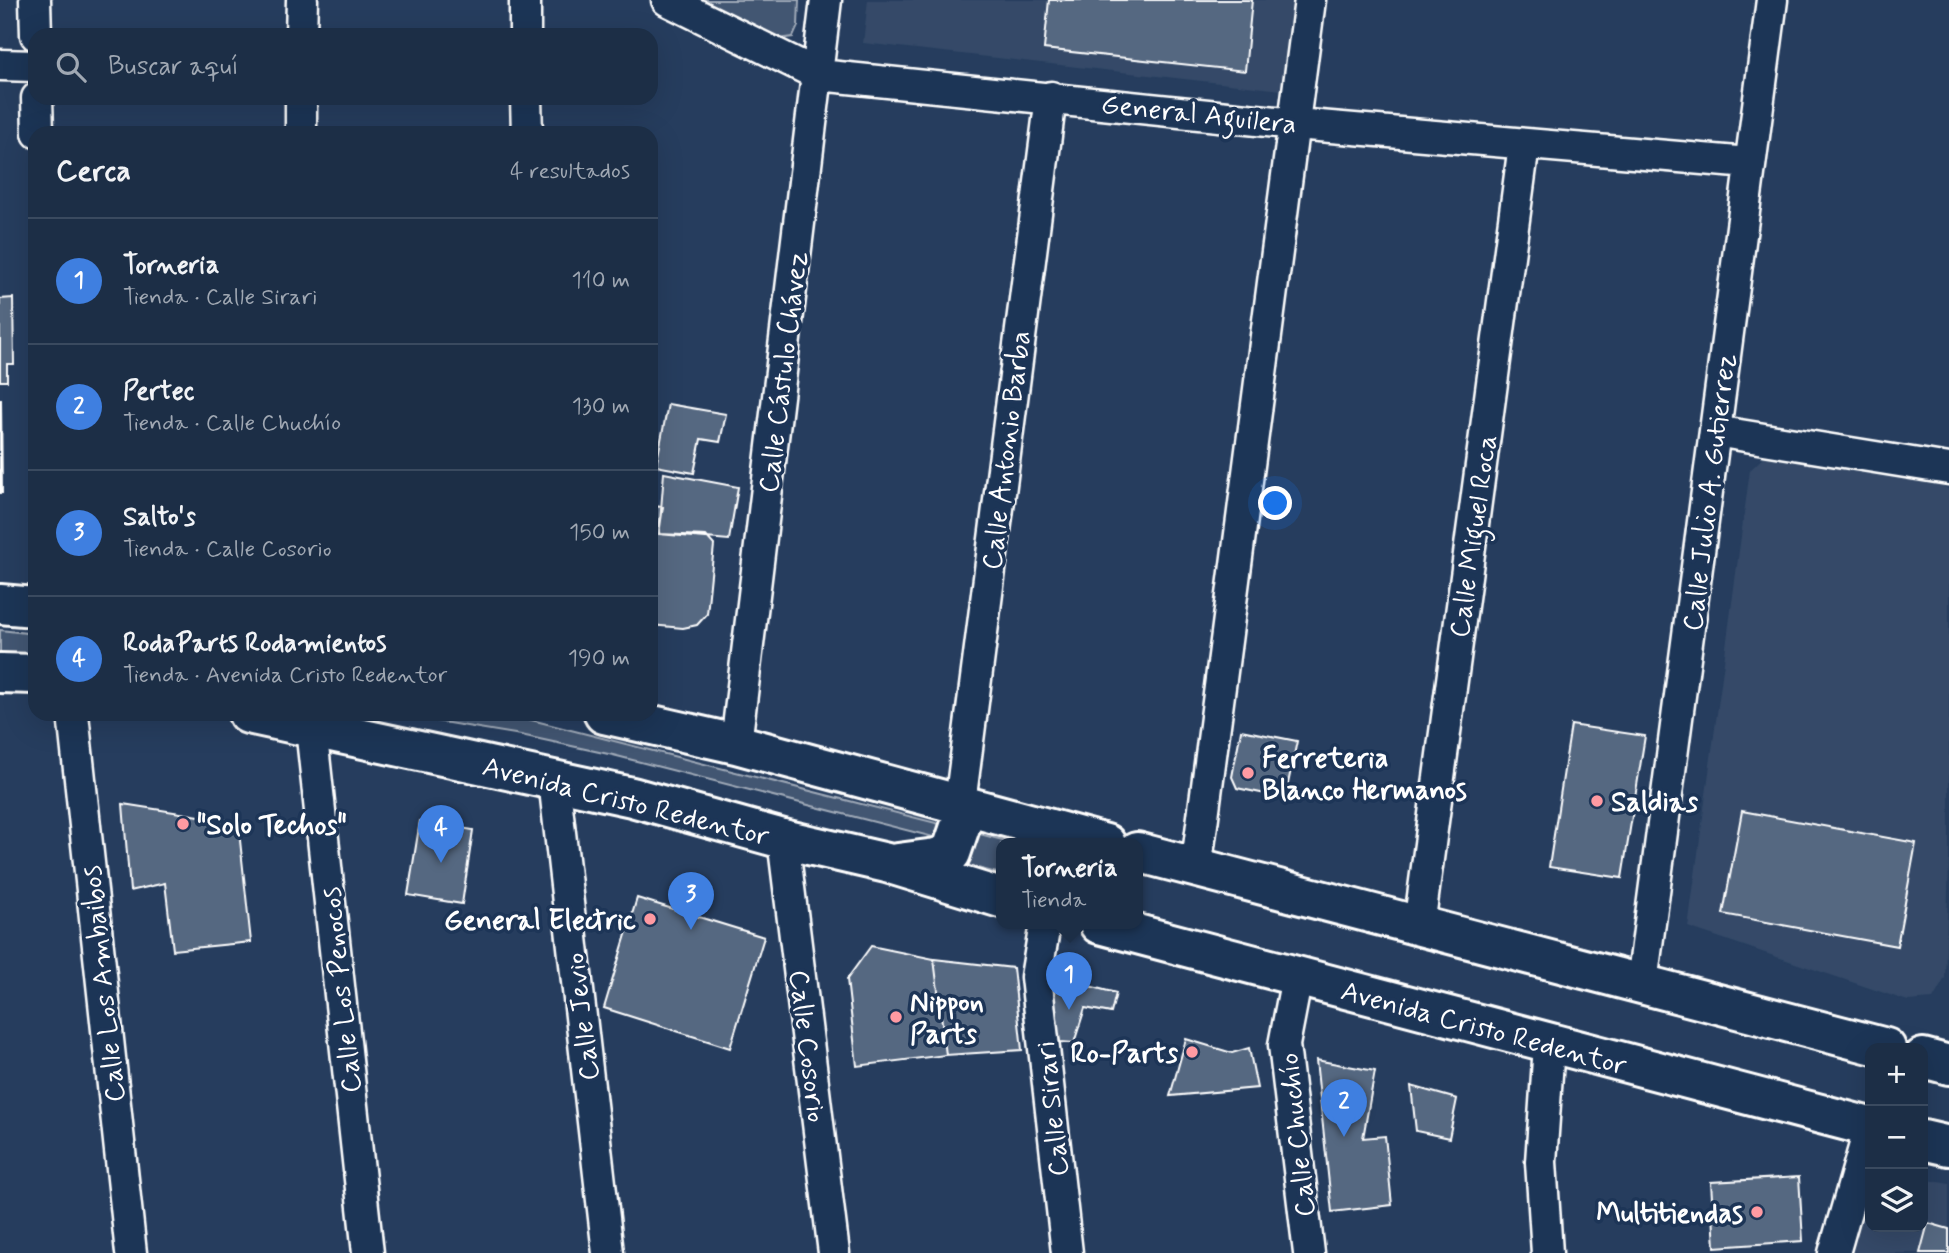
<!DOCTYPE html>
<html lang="es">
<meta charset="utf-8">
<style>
body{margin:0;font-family:Mynerve,sans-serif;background:#25364d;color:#f1f3f6}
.controls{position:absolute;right:21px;bottom:21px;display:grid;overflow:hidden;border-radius:14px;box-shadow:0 7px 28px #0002}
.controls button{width:63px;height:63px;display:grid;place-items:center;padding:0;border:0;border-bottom:2px solid #3a4a5f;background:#1c2e46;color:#f1f3f6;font:35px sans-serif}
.you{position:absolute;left:1276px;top:504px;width:24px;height:24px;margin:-18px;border:5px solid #fff;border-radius:50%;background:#1a73e8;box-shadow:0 0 0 10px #1a73e833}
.badge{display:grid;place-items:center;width:46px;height:46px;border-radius:50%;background:#ff9aa2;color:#fff;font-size:23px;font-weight:700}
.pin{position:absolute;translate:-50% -58px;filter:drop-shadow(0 2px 4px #0008)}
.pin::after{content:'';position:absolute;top:37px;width:24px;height:21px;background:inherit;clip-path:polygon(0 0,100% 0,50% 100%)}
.popup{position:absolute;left:996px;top:838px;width:147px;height:91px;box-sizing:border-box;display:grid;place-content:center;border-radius:14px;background:#1c2e46;filter:drop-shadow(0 2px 5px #0005);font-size:23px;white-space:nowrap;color:#a0a8b3}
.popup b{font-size:26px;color:#f1f3f6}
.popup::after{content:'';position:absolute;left:50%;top:100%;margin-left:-14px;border:14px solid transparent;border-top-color:#1c2e46}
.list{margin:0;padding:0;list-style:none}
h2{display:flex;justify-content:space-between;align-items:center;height:91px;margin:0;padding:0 28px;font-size:30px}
h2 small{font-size:23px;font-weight:400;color:#a0a8b3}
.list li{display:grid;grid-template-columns:46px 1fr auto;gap:21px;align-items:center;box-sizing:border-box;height:126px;padding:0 28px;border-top:2px solid #3a4a5f}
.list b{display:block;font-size:26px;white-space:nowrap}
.list p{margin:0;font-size:23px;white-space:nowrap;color:#a0a8b3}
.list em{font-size:23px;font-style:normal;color:#a0a8b3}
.icon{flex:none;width:38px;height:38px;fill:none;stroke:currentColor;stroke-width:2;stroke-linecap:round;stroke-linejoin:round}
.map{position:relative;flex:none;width:1949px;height:1253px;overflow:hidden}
.search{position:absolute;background:#1c2e46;box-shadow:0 7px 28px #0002;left:28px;top:28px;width:630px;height:77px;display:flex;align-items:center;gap:18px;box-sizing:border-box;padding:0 24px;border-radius:21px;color:#a0a8b3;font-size:26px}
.panel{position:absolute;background:#1c2e46;box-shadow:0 7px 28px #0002;left:28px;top:126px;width:630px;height:595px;border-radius:21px}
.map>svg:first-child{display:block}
</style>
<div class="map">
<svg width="1949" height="1253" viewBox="0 0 1949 1253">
<rect width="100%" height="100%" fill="#263d5e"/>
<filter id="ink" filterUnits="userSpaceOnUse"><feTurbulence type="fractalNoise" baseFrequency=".0143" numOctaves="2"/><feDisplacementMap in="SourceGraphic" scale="14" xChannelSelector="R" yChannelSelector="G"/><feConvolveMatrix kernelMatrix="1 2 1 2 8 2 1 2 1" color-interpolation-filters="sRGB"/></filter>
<g filter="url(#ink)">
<path fill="#344a68" d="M868,0H1292L1282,90L863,43Z
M1765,456L1942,485L1949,490V863L1945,978L1933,999L1908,1001L1688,927L1750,470Z
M1923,1179L1949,1184V1253H1844L1870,1185V1227H1923Z"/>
<path fill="#425672" stroke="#a0aab8" stroke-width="2" d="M703,0H799L798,26L793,37L779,39Z
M0,630L35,634V669L0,665Z
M394,714H508L940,824L944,832L937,838L613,755L521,735Z
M972,832L1018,844H1001V874L954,862Z"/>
<path fill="#556781" stroke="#fff" stroke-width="2" d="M1049,0H1252L1245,71L1044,49Z
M13,298L14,364H7V381H0V299Z
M0,399H1L2,493H0Z
M668,404L726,414L720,442L701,439L694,473L656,466Z
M664,473L738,487L729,540L659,534Z
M651,506L663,507L659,534L706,536L714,545L707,614L697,625L683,628L651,625Z
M1571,725L1645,736L1622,878L1549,867Z
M1241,730L1297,741L1285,798L1237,788L1232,777Z
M123,804L238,822L251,942L173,950L165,883L130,891Z
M1742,811L1916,843L1897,946L1723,914Z
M420,821L473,830L462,904L408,895Z
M637,898L764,937L730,1048L604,1008Z
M871,946L934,959L946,1055L857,1066L847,979Z
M934,959L1013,968L1022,1050L946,1055Z
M1058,978L1116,993L1111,1013L1085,1008L1074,1043L1060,1042L1050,997Z
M1186,1039L1232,1053L1249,1048L1257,1088L1170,1096Z
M1316,1060L1375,1071L1363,1138L1385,1136L1392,1205L1332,1212Z
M1411,1086L1457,1099L1449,1138L1416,1131Z
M1799,1177L1803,1241L1715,1247L1711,1182Z
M1928,1223L1949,1229V1253H1920Z"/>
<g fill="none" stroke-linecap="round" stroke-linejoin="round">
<g stroke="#fff" stroke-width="35">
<path id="minor" d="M35,0L36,35
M525,0V35
M667,0L819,75L1296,124L1749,163
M301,35L302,0
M0,65L35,66
M37,98L38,133
M526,98L527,133
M301,133V98
M1715,431L1949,469
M73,714L131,1253
M311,728L368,1253
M736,744L826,0
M554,780L608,1253
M960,803L1051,97
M783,839L834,1253
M1196,870L1310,0
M1045,924L1036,977L1067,1253
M1419,926L1524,145
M1297,977L1284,1045L1309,1253
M1642,983L1772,0
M1547,1253L1541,1162L1549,1045
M1834,1253L1870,1127"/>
</g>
<g stroke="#fff" stroke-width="44">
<path id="primary" d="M0,604L35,607
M0,673L35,674
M248,714L632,797L783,839L887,863L1001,898
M604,714L736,744L1106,844
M1137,852L1886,1048
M898,863L936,858L951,853L962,821L960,803
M1099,924L1870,1127
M1923,1058L1949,1065
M1923,1140L1949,1146"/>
</g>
<use href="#minor" stroke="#1d3557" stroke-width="30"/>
<use href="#primary" stroke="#1d3557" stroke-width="38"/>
</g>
</g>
<g fill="#ff9aa2" stroke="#1d3557" stroke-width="2.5">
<circle cx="1248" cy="773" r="7"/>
<circle cx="1597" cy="801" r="7"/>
<circle cx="183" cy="824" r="7"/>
<circle cx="650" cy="919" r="7"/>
<circle cx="896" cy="1017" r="7"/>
<circle cx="1192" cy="1052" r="7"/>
<circle cx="1757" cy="1212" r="7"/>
</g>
<g text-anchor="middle" stroke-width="7" stroke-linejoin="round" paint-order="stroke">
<g font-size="28" fill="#fff" stroke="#1d3557">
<text transform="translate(1199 113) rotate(6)" y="10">General Aguilera</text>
<text transform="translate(782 372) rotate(-83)" y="10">Calle Cástulo Chávez</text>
<text transform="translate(1005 450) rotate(-83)" y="10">Calle Antonio Barba</text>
<text transform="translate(1708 492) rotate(-83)" y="10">Calle Julio A. Gutierrez</text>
<text transform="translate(1472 536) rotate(-82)" y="10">Calle Miguel Roca</text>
<text transform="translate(626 800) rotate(14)" y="10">Avenida Cristo Redentor</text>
<text transform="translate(102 984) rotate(-96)" y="10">Calle Los Ambaibos</text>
<text transform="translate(340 990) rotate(-96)" y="10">Calle Los Penocos</text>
<text transform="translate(581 1017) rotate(-97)" y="10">Calle Jevio</text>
<text transform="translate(1484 1027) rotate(15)" y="10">Avenida Cristo Redentor</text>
<text transform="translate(809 1046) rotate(83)" y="10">Calle Cosorio</text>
<text transform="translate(1051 1109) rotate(-96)" y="10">Calle Sirari</text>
<text transform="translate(1296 1135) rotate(-96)" y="10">Calle Chuchío</text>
</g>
<g font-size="28" font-weight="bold" fill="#fff" stroke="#1d3557" text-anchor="start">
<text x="1262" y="767">Ferreteria<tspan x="1262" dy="32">Blanco Hermanos</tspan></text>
<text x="1611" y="811">Saldias</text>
<text x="197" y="834">"Solo Techos"</text>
<text x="636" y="929" text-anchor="end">General Electric</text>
<text x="910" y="1011">Nippon<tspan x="910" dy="32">Parts</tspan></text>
<text x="1178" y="1062" text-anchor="end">Ro-Parts</text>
<text x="1743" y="1222" text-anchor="end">Multitiendas</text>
</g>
</g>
</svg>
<div class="controls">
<button>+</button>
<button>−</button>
<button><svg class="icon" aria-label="layers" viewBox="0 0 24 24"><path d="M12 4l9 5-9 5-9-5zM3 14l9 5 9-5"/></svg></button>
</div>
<div class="you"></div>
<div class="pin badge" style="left:1069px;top:1010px;background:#3f7fe0">1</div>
<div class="popup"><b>Torneria</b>Tienda</div>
<div class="pin badge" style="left:1344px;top:1137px;background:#3f7fe0">2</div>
<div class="pin badge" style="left:691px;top:930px;background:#3f7fe0">3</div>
<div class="pin badge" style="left:441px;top:863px;background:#3f7fe0">4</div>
<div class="search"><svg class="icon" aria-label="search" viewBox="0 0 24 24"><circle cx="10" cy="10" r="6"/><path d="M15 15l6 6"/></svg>Buscar aquí</div>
<section class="panel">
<h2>Cerca<small>4 resultados</small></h2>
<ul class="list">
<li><span class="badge" style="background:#3f7fe0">1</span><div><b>Torneria</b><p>Tienda · Calle Sirari</p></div><em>110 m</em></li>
<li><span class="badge" style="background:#3f7fe0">2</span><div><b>Pertec</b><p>Tienda · Calle Chuchío</p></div><em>130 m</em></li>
<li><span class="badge" style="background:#3f7fe0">3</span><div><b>Salto's</b><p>Tienda · Calle Cosorio</p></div><em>150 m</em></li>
<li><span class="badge" style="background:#3f7fe0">4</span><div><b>RodaParts Rodamientos</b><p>Tienda · Avenida Cristo Redentor</p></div><em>190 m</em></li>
</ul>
</section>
</div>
